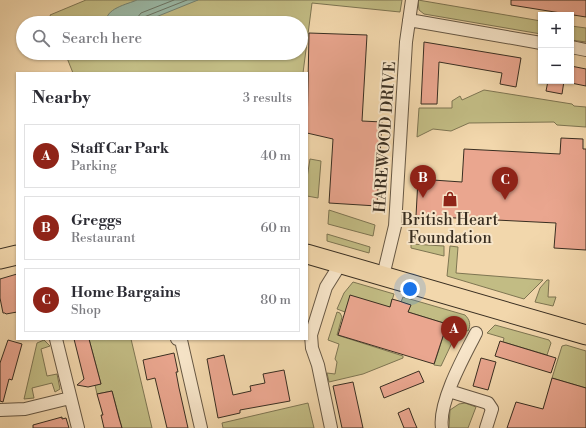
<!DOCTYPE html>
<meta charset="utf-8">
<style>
body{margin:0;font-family:"Libre Bodoni",serif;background:#f2f2f3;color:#2b2b33}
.controls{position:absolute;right:12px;top:12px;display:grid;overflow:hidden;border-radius:0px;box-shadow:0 1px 3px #0004}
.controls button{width:36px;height:36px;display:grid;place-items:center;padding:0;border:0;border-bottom:1px solid #e1e1e2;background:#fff;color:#2b2b33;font:20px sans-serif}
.you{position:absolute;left:410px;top:289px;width:14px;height:14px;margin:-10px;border:3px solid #fff;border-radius:50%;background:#1a73e8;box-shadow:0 0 0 6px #1a73e833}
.badge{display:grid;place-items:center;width:26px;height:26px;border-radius:50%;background:#8f2418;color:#fff;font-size:13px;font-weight:700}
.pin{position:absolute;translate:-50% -33px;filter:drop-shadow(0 1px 2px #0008)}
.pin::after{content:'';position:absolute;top:21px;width:14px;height:12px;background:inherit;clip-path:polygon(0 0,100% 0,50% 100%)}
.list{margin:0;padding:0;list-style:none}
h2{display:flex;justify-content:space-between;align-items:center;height:52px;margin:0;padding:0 16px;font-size:17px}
h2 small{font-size:13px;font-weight:400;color:#7c7c81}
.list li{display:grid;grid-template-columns:26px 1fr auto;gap:12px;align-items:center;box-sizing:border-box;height:64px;margin:0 8px 8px;padding:0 8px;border:1px solid #e1e1e2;border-radius:0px}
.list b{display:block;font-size:15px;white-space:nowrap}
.list p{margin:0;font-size:13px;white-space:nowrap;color:#7c7c81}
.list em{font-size:13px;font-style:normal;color:#7c7c81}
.icon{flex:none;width:22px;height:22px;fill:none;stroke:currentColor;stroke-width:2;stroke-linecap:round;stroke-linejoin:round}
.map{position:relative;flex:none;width:586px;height:428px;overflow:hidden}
.search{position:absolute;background:#fff;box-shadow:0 1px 3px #0004;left:16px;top:16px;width:292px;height:44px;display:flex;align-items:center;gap:10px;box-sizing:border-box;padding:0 14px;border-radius:22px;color:#7c7c81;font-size:15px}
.panel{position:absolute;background:#fff;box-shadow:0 1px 3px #0004;left:16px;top:72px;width:292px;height:268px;border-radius:0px}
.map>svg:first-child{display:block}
</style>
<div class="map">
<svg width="586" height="428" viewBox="0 0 586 428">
<rect width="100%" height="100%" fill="#f2d7ac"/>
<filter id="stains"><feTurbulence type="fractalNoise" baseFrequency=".005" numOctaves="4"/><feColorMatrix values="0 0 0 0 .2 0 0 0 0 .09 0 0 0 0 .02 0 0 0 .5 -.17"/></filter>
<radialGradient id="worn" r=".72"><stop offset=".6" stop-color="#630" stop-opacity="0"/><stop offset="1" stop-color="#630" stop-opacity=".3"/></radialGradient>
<path fill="#c2bc84" stroke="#7e7552" d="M86,0H402L400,12L312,3L303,73H73L65,53H301V23H53L50,15Z
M418,0L541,21V34L424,14L419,10Z
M571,26L586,28V42L571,40Z
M484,90L572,104L574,106L586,107V127L557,125L554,122L469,123L451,131L433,129L417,137L419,108H452V101L460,96L462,100Z
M310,159L321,161L318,198L307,196V178Z
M329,210L375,225L373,236L328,224Z
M327,234L370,247L369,253L327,241Z
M411,244L444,246V256L411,248Z
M450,246L458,247L456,273L543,280L524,299L447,276Z
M547,280H549L548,297H556L553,306L535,302L540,288Z
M353,282L394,294L390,307L345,312L337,309L344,293Z
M403,297L465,315C470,320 471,325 468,331L459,328L441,366L434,365L447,324L408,312L410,305L401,302Z
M337,312L340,313L342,317L337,335L403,356V358L363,374L329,382L327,373L335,374L337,362L335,359L339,344L328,340Z
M495,325L549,340L551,343L547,355L503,342L504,338L487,333Z
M89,339H131L152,428H122L112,391L97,394L95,385L101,384Z
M44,340L50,346L41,349L47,376L57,374L60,389L55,392L52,383L32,388L34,398L24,399L37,343Z
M566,345L586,351V388L552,378L562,346Z
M308,403L314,428H223L222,423Z
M465,403L476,407L468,428H449L450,410L459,404Z"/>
<path fill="#9bbaa8" stroke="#748272" d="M137,0H198L141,23H107C103,9 128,4 137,0Z"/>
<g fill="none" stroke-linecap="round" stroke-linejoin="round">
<path stroke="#6a7464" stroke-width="1" d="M136,23L137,18L141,13L174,0
M141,23L144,17L187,0"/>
</g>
<path fill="#eaa68f" stroke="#392e21" d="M511,0H586V17L511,5Z
M309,33L367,35L362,121L382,122L377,206L329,203L333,139L307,133Z
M424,42L521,58L516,87L500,84L502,73L439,62L437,104H421Z
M571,66L586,69V86L571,83Z
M548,81H564L562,94L546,91Z
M561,138L583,139V149H586V250L554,248L556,223L416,216L418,179L462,182L464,149L560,154Z
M17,274V312L6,314L5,313H3L0,298V279Z
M350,295L390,307L392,299L399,301L411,305L408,312L447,324L434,364L338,335Z
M74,339H89L101,384L88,387L77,385L84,379Z
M8,340L22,344L12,380L9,379L3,402L0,401V363Z
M500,341L556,358L551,373L495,356Z
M174,353L178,372H176L179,388L188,428H167L155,378L147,380L143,360Z
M224,355L233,395L251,391L250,386L265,383L263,374L284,370L290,401L240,410V413L218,418L207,359Z
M481,358L496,362L488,390L473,386Z
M419,371L424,382L384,398L380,387Z
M552,378L586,388V428H507L516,402L543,409Z
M353,382L363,428H342L333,386Z
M112,391L119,418L122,428H104L101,415H103L97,394Z
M409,408L414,421L417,428H404L398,413Z
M62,417V419L66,418L69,428H33V425Z"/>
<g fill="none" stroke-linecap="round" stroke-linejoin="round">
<g stroke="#675844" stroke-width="14">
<path id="minor" d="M409,20L541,43
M571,47L586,50
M383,276L395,226L406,42L412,0
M56,339L78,428
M177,339L181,340L201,428
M449,391L488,403L492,409L486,428
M0,410L25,409L70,398
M331,428L318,365L312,348L311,335L326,287L341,263
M442,428C438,403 464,356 476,333"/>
</g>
<g stroke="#392e21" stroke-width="21">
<path id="primary" d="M307,254L586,335
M0,259L17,255"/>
</g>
<use href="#minor" stroke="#f7e5c9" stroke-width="12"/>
<use href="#primary" stroke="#f2d7ac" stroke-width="19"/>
</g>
<defs>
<g id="shop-bare" transform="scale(1.2)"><path d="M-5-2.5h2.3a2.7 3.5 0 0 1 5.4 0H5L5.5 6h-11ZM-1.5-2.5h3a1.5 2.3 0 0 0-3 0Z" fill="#8f2418" stroke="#f7e5c9" stroke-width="2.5" paint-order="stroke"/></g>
</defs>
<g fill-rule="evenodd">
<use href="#shop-bare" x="450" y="199"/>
</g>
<g text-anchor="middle" stroke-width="4" stroke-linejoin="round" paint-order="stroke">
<g font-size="16" fill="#392e21" stroke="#f7e5c9">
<text transform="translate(384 137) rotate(-86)" y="6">HAREWOOD DRIVE</text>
</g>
<g font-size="16" fill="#392e21" stroke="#f7e5c9">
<text x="450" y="225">British Heart<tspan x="450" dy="18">Foundation</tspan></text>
</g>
</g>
<rect width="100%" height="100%" filter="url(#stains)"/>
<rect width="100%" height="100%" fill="url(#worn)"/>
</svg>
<div class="controls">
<button>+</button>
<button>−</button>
</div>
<div class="you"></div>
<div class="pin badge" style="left:454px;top:349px">A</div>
<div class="pin badge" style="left:423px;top:198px">B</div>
<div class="pin badge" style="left:505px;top:200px">C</div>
<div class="search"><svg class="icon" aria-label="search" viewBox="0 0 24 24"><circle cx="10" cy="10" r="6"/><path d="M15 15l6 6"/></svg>Search here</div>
<section class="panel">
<h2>Nearby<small>3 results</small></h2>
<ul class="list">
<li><span class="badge">A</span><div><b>Staff Car Park</b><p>Parking</p></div><em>40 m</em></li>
<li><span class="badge">B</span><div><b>Greggs</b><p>Restaurant</p></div><em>60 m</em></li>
<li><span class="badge">C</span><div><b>Home Bargains</b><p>Shop</p></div><em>80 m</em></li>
</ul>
</section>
</div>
